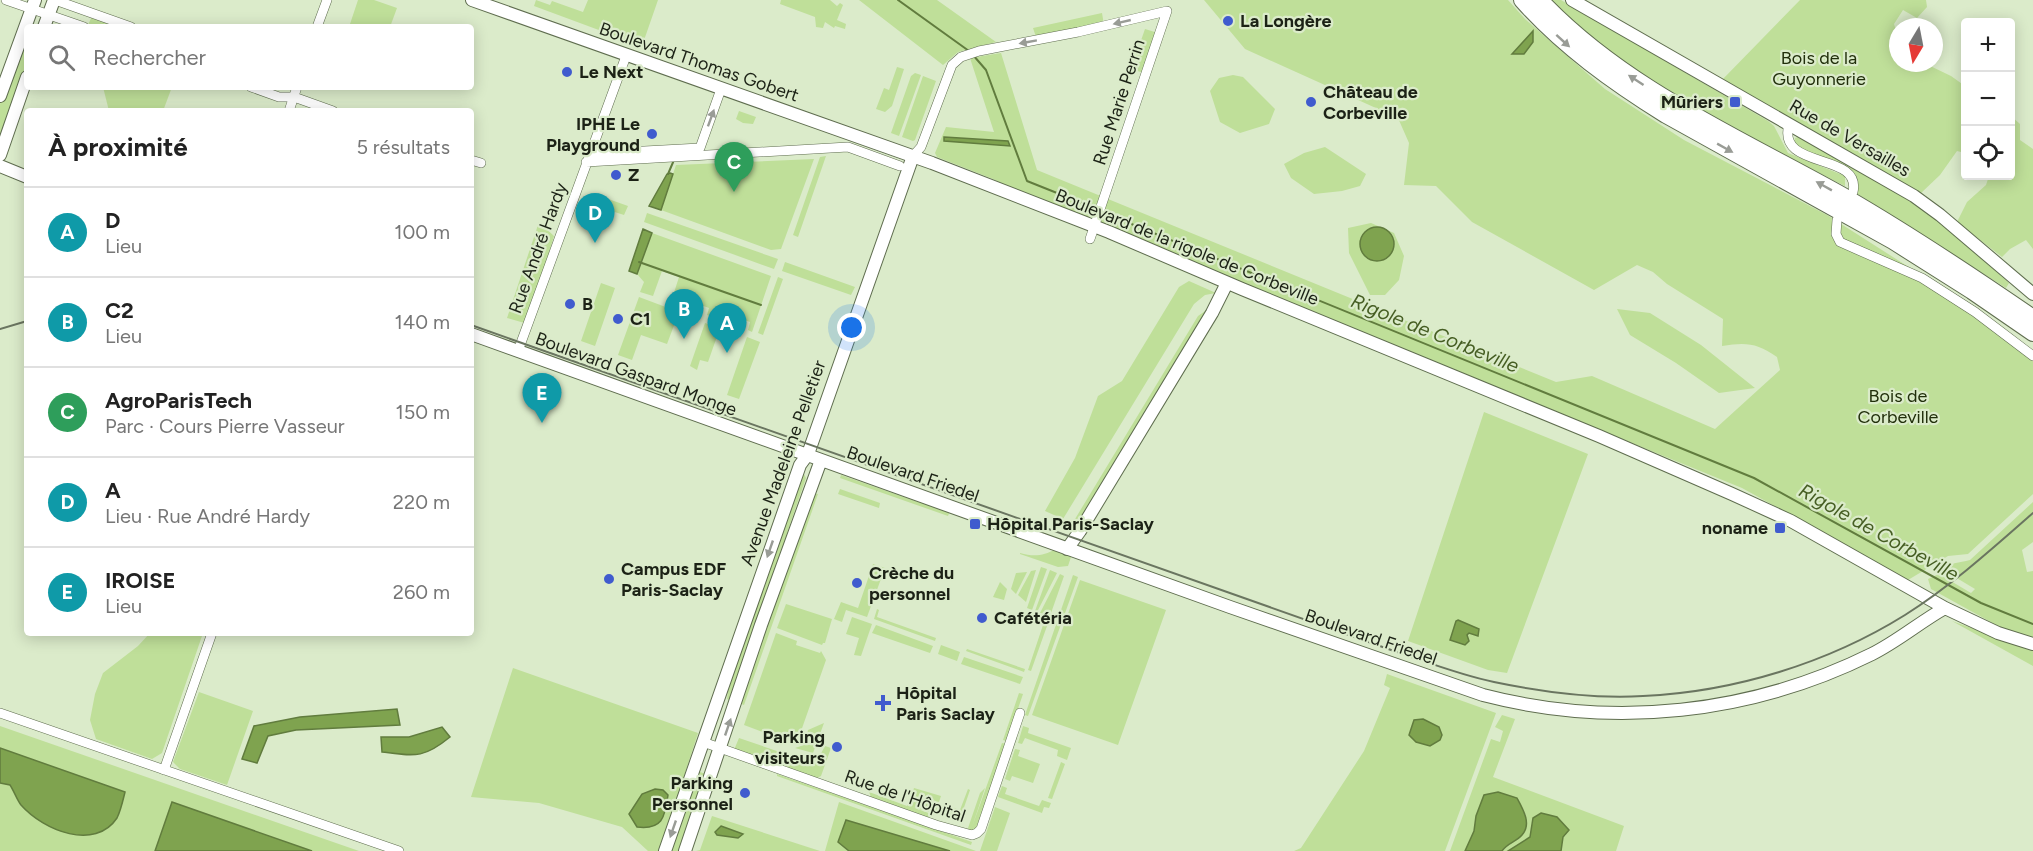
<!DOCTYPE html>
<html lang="fr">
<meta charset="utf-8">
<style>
body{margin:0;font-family:Figtree,sans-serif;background:#f6f6f6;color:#222}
.controls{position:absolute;right:18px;top:18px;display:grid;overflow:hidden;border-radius:6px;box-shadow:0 3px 15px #0003}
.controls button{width:54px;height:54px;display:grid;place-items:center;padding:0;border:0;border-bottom:2px solid #e0e0e0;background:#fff;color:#222;font:30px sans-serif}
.compass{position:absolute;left:1889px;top:18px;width:54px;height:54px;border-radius:50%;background:#fff;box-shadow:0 3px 15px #0003;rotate:190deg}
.you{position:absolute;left:852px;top:328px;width:21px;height:21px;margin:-15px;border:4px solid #fff;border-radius:50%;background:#1a73e8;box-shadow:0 0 0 9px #1a73e833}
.badge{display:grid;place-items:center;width:39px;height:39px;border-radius:50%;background:#2563eb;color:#fff;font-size:20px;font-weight:700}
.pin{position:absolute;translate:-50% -50px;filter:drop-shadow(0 2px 3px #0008)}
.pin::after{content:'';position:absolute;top:32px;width:21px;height:18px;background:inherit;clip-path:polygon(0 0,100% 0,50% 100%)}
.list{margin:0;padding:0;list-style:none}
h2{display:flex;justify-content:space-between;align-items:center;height:78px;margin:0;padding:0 24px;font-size:26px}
h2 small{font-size:20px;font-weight:400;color:#767676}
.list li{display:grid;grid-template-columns:39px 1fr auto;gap:18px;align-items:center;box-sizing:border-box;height:90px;padding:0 24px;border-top:2px solid #e0e0e0}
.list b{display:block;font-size:22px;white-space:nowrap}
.list p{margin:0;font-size:20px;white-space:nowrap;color:#767676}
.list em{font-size:20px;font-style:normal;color:#767676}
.icon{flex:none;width:33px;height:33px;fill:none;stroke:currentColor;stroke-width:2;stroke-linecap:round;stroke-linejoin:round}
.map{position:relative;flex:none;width:2033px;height:851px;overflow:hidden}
.search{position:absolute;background:#fff;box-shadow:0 3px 15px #0003;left:24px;top:24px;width:450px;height:66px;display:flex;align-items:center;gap:15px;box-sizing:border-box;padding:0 21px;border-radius:6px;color:#767676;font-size:22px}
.panel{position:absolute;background:#fff;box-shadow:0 3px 15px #0003;left:24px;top:108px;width:450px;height:528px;border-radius:6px}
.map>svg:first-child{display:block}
</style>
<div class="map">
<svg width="2033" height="851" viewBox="0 0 2033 851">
<rect width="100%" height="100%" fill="#dbebca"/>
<path fill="#bfdf99" d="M358,0H374L397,8L390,27H349Z
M536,0L550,5L552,1L583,12L588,0H658L642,46L534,6Z
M781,0H830L837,6L840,3L843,5L837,20L846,24L845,29L835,26L834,28L825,22L823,28L816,27L815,17L780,4Z
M859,0H937L996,42L958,52L943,65Z
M1204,0H1508L1525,19L1605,89L1684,140L1827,215L1973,308L2033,359V494L1968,554L1948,556L1908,580L1742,488L1017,192L993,179L937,157L935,153L946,127L994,132L970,58L1001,53L1037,170L1556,382L1592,376L1715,429L1780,370L1777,357C1757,343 1746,342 1722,346L1723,319L1667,284L1653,272L1637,265L1594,290L1472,222L1436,186L1404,185L1409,143L1398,118L1245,49Z
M1551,0H1561L1768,121L1774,126L1788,153L1845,176V186C1745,136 1630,81 1551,0Z
M1800,0H1926L1927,7L1917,18L1903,10L1894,24L1898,37V63H1924L1951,76L1965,86V153L1957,151L1940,175L1920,194L1722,80Z
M1102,13L1104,25L1037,40L1033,28Z
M92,16L124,27L88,25Z
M27,29V63L0,141V104Z
M1145,29L1158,33L1144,73L1131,69Z
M897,67L904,69L892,106L885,112L876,109L884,88L889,90Z
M915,73L921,75L899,136L891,133L911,76Z
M1233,75L1243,77L1275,109L1269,124L1240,133L1220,122L1210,91L1219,78Z
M923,76L936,81L915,140L913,141L902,137Z
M103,87H172L163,111H109Z
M739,111L756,117L753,124L743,123L736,119Z
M2011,116L2020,124V140L2033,149V249L2026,240L2010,249L2002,257L1957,222L1967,202L1986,185L1989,176H2010Z
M1798,137L1887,186L1914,204L1942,223L2009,283L2006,288L1856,193C1857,187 1859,179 1855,174C1845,163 1813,154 1799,148L1794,143L1795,138Z
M1325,147L1366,174L1360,186L1342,191L1314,194L1291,178L1284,164L1304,153Z
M826,156L798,237L793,235L820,157Z
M814,159L781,249L771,250L661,210L676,165Z
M600,196L628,206L624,215L596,206Z
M647,213L778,259L774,269L644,222Z
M539,222L554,236L528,324L507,318Z
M1371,223L1394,233L1404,256L1399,280L1385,295H1370L1349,253L1348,228Z
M652,233L771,276L752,332L748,330L750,322L727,314L724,321L707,315L709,308L687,300L682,307L671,302L679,277L662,271L653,296L640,292L644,282L637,274Z
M785,262L855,287L851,295L782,271Z
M778,277L783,279L763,335L758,333Z
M1189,281L1216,293L1205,295L1194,304L1063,519L1045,511L1075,458L1098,396L1122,381L1179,287Z
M601,283L615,288L595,346L581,341Z
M639,297L679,312L667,344L641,335L632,360L618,355Z
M1208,309L1078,527L1072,524L1198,316Z
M1617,309L1650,313L1701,345L1755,388L1719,393L1676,363L1630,335Z
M705,323L720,328L708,362L700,360L697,370L690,366Z
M747,337L760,342L739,399L727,395Z
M1484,412L1588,454L1507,673L1488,670L1408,641Z
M804,474L806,478L787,533L784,552L731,701L727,699L728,691L752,620L759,592L800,477Z
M841,475L921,503L929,504L950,511L948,516L840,478Z
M840,489L880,503L879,508L838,494Z
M813,493L818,494L744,705L739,703Z
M2033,502V542L2022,550L2027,572L2033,571V638L1998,626L1931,589L1928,579L1939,574L1971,593L1975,589L1940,568C1950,563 1959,563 1970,560Z
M1056,549L1072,554L1068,566L1058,567L1020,554V553C1034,557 1043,556 1056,549Z
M873,564L885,568L867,617L846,610L842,622L834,619L841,602L858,608Z
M1041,567L1047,569L1032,610L1027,608Z
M1036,570L1026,602L1018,595L1031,571Z
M1050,570L1057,573L1037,612L1035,611Z
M1027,572L1016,594L1011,589L1016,573Z
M1060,574L1064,576L1050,616L1040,613Z
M1073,575L1078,577L1028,716L1025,715Z
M1080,580L1166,610L1118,745L1032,715Z
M1000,582L1007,589L1004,600L993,597Z
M786,604L832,619L825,643H823L822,645L777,628Z
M877,609L879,610L877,617L936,638L935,641L874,619Z
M852,617L872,624L861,656L854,655L859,638L846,634Z
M1952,621L2033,650V666Z
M876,625L933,646L930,653L872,633Z
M1043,625L1047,626L1031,671L1028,670Z
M150,633H203L162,753L152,759L96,739L90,720L95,694L103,673L138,646Z
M776,633L797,641L796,645L820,653L821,651L826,660L800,734L798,738L787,741L744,725Z
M941,645L960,652L957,661L938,654Z
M967,649L1025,669L1024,672L966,651Z
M964,657L1023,677L1020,684L961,664Z
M513,668L698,733L660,851H648L622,827L539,803L471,797Z
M1387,674L1496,713L1445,851H1294L1301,848L1364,751L1390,688L1384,685Z
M199,692L253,711L227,785L180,769L173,762Z
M1019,693L1023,694L1007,741L1003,740Z
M1502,715L1515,719L1493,777L1624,826L1616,851H1561L1563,837L1566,835L1532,823L1530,837L1508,851H1502L1505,846L1522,835L1526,815L1517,798L1476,816L1474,831L1465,851H1450L1491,739L1500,742L1503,731L1495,727Z
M824,723L813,753L795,748L804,745L808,730Z
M0,726L359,851H0Z
M1023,726L1029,728L1028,733L1071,748L1067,760L1057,756L1058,750L1025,738L1022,744L1018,743Z
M739,738L809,762L818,759L825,746L831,748L821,776L817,778L734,750Z
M1002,743L1006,744L977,826L973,831H967L980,793L985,788L972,827Z
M1015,749L1020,750L1018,756L1040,764L1033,783L1012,776L1010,781L1005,779Z
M1061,762L1065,764L1052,799L1048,798Z
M697,771L706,774L679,851H669Z
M777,774L972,842L971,845L777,776Z
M1002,786L1007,788L1005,794L1039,806L1042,800L1051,803L1049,808L1044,807L1042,813L998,797Z
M914,788L941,796L935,814L912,807L934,815L930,818L871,797L869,792L907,806Z
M968,789L970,790L959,822L945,817L949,806L960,810Z
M839,802L976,851H825Z
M995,807L1010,813L997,851H980Z
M712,816L820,851H696L700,850Z"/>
<path fill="#7fa34f" stroke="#617c3e" stroke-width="1.5" d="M1533,31V42L1524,54H1512Z
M944,137L1008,141L1010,146L944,141Z
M670,173L673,174L661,210L649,206L667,174Z
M1360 244a17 17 0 1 1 34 0a17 17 0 1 1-34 0Z
M643,229L652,233L637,274L629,271Z
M1458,620L1479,629L1478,636L1469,633L1467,635L1469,641L1465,645L1450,640L1456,621Z
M397,709L400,725L296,730L268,736L257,763L242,759L254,726L300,717Z
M1423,719L1439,727L1442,735L1440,740L1430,746L1416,742L1409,735L1414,720Z
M442,727L450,737C423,759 415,756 382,752L381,737H409Z
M0,748L125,792C123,800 121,810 117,818C95,851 44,831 21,805C17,800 14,791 10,785L0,783Z
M655,789L663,790L668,795C665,818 662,830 637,827L629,814L642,794Z
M1498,792L1517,798C1523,809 1532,824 1522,835C1516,842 1507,843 1502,851H1465L1474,831L1476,816L1484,795Z
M172,802L312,851H155Z
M1541,813L1557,817L1569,830L1563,837L1561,851H1508L1530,837L1533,818Z
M846,820L950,851H849L838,842Z
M721,826L743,834L738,838L717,835L715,832Z"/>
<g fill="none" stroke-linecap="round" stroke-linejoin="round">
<path stroke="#617c3e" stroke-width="2" d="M898,0L969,51
M973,55L986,70L1027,181L1097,209
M668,174L674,160
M1102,212L1754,478L1981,603L2033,624
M639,262L761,305"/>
<g stroke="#5f6d4f" stroke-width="10">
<path id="street" d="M6,0L84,27
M55,0L131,27
M317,27L327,0
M251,87L279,97H294L333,111
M289,111L297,87
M1789,124C1776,171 1862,151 1853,192
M589,154L700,148L721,89
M913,156L921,147L952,65L961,57L979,51L1078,32L1167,11
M471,160L481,163
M586,162L848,147L900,166
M1837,220L1836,234L1840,242L1922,278L1975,312L2033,356
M1090,239L1167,11
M518,351L626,56
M0,713L399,851
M703,742L936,825L972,835L977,833L981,829L1020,713
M164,770L212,633"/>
</g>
<g stroke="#5f6d4f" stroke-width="14">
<path id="secondary" d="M472,0L932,163L1109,232L1242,289L1599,436L1732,494L1791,521L1945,608L1998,633L2033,644
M1572,0L1914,196L1940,215L2033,294
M44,27L54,0
M0,96L35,0
M0,155L27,77
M0,166L27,177
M471,334L1230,607L1483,695C1614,729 1751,714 1872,654C1898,641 1920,622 1945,608
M1067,549L1080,531L1212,313L1227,283
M665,851L800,465L808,454L913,156
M685,851L761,625L821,460"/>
</g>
<g stroke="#5f6d4f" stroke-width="18">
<path id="highway" d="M1522,0C1563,46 1613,82 1666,115L1893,241L1972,291L2033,333
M1540,0C1624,89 1740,138 1845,197C1909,234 1972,276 2033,318"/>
</g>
<use href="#street" stroke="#fff" stroke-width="9"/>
<use href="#secondary" stroke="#fff" stroke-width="12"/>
<use href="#highway" stroke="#fff" stroke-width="16"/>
<path stroke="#6a7560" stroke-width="2" d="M471,325L1394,651C1427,662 1460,675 1494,682C1542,692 1594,699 1643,696C1734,692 1828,663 1905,615C1951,586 1992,549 2033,513
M0,329L27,321"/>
</g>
<defs><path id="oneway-solid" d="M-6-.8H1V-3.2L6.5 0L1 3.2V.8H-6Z" transform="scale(1.5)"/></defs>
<g fill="#999c96">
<use href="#oneway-solid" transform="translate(1122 22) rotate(167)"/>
<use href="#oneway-solid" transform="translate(1563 41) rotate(42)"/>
<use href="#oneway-solid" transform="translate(1028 42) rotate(170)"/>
<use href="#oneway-solid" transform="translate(1636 80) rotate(-147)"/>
<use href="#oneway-solid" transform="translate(711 118) rotate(-70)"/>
<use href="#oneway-solid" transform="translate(1725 148) rotate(29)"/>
<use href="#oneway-solid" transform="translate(1824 186) rotate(-151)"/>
<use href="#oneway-solid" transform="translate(770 549) rotate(109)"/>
<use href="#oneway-solid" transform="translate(728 727) rotate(-71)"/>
<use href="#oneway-solid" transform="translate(673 829) rotate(109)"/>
</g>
<g fill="#405bce" stroke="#dbebca" stroke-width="2">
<circle cx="1228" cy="21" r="6"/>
<circle cx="567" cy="72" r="6"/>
<circle cx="1311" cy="102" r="6"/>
<rect x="1729" y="96" width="12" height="12" rx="3"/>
<circle cx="652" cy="134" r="6"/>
<circle cx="616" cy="175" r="6"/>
<circle cx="570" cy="304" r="6"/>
<circle cx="618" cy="319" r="6"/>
<rect x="969" y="518" width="12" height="12" rx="3"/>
<rect x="1774" y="522" width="12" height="12" rx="3"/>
<circle cx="609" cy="579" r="6"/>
<circle cx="857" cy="583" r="6"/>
<circle cx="982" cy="618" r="6"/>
<path d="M880 694h6v6h6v6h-6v6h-6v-6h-6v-6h6z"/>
<circle cx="837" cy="747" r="6"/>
<circle cx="745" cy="793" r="6"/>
</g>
<g text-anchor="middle" stroke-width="4.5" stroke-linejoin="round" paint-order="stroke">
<g font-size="18" font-weight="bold" fill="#1c2216" stroke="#dbebca" text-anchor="start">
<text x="1240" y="27">La Longère</text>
<text x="579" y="78">Le Next</text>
<text x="1323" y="98">Château de<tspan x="1323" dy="21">Corbeville</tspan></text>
<text x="1723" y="108" text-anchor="end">Mûriers</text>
<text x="640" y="130" text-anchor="end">IPHE Le<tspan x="640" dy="21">Playground</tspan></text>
<text x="628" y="181">Z</text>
<text x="582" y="310">B</text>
<text x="630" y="325">C1</text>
<text x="987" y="530">Hôpital Paris-Saclay</text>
<text x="1768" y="534" text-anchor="end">noname</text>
<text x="621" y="575">Campus EDF<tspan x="621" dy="21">Paris-Saclay</tspan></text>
<text x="869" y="579">Crèche du<tspan x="869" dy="21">personnel</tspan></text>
<text x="994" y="624">Cafétéria</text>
<text x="896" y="699">Hôpital<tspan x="896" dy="21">Paris Saclay</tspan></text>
<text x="825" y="743" text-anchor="end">Parking<tspan x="825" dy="21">visiteurs</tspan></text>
<text x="733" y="789" text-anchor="end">Parking<tspan x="733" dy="21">Personnel</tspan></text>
</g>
<g font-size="18" fill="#212f0b" stroke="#dbebca">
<text x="1819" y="64">Bois de la<tspan x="1819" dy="21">Guyonnerie</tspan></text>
<text x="1898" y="402">Bois de<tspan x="1898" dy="21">Corbeville</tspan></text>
</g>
<g font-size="18" fill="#1c2216" stroke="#dbebca">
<text transform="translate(699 62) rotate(19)" y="6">Boulevard Thomas Gobert</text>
<text transform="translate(1119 102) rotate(-72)" y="6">Rue Marie Perrin</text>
<text transform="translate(1850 138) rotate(30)" y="6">Rue de Versailles</text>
<text transform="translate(1187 247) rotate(22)" y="6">Boulevard de la rigole de Corbeville</text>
<text transform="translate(538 248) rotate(-70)" y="6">Rue André Hardy</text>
<text transform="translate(636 374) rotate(20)" y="6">Boulevard Gaspard Monge</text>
<text transform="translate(783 463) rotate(-70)" y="6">Avenue Madeleine Pelletier</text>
<text transform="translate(913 474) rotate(19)" y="6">Boulevard Friedel</text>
<text transform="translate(1371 637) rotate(19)" y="6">Boulevard Friedel</text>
<text transform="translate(905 796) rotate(19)" y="6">Rue de l'Hôpital</text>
</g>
<g font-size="20" font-style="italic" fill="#465e23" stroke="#dbebca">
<text transform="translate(1435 333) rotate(22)" y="7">Rigole de Corbeville</text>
<text transform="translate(1879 532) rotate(29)" y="7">Rigole de Corbeville</text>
</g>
</g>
</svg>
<div class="controls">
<button>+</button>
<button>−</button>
<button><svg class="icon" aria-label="locate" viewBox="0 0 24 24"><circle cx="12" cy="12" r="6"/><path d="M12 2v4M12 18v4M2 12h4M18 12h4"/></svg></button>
</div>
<svg class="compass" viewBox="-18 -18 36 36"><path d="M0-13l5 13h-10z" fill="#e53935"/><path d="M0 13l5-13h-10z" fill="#767676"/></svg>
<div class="you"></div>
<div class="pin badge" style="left:727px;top:353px;background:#0f9aa8">A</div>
<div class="pin badge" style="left:684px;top:339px;background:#0f9aa8">B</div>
<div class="pin badge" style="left:734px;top:192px;background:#2e9e5b">C</div>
<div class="pin badge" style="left:595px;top:243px;background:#0f9aa8">D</div>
<div class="pin badge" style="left:542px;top:423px;background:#0f9aa8">E</div>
<div class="search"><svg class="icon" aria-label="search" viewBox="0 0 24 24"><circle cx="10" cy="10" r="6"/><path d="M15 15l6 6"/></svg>Rechercher</div>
<section class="panel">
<h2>À proximité<small>5 résultats</small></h2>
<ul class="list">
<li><span class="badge" style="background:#0f9aa8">A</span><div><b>D</b><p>Lieu</p></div><em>100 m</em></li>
<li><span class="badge" style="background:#0f9aa8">B</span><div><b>C2</b><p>Lieu</p></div><em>140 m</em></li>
<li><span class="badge" style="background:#2e9e5b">C</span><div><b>AgroParisTech</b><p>Parc · Cours Pierre Vasseur</p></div><em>150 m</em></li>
<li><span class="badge" style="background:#0f9aa8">D</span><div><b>A</b><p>Lieu · Rue André Hardy</p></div><em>220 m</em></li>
<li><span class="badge" style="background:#0f9aa8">E</span><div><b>IROISE</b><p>Lieu</p></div><em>260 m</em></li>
</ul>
</section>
</div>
